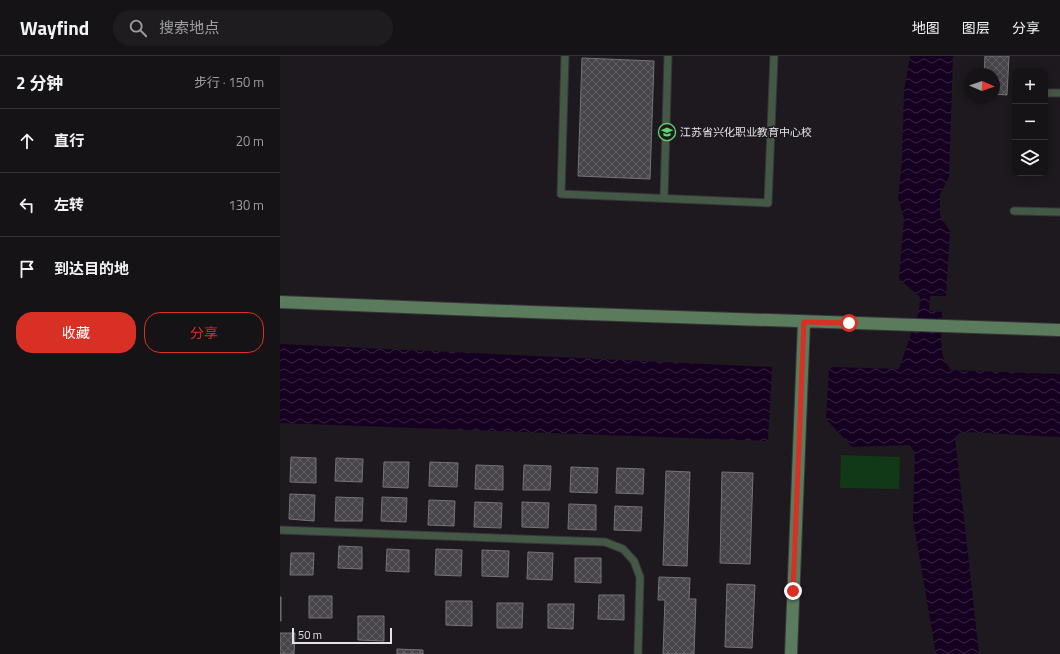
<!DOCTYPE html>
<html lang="zh">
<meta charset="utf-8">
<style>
body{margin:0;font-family:"Titillium Web","Noto Sans SC",sans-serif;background:#1f1c1f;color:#f1f3f6}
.controls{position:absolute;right:12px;top:12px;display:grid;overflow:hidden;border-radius:8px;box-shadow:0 2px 10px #0003}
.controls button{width:36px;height:36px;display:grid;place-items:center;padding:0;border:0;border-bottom:1px solid #353235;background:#161316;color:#f1f3f6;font:20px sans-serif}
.compass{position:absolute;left:684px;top:12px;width:36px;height:36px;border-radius:50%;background:#161316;box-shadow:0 2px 10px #0003;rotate:92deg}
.scale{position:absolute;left:12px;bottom:10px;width:100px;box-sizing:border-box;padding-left:4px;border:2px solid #e5e2e6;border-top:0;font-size:11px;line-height:14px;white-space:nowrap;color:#e5e2e6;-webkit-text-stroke:3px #1d191e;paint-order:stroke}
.stop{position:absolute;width:12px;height:12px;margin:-9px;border:3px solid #d93025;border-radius:50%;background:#fff}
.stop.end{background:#d93025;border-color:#fff;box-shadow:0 1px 4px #0008}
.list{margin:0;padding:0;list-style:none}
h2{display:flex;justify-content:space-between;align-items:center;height:52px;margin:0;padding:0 16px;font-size:17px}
h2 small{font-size:13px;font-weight:400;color:#9e9ea1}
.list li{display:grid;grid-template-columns:26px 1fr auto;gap:12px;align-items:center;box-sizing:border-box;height:64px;padding:0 16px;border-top:1px solid #353235}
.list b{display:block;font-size:15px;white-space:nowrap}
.list em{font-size:13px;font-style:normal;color:#9e9ea1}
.actions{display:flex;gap:8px;padding:12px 16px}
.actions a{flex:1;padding:9px 0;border:1px solid #d93025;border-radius:16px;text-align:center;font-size:14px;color:#d93025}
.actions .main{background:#d93025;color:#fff}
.icon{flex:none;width:22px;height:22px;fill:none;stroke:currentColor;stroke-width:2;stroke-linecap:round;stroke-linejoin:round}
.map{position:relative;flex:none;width:780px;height:598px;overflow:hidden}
header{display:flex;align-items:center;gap:24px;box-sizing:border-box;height:56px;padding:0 20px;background:#161316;border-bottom:1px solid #353235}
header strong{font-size:19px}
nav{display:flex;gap:22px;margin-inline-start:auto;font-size:14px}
.search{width:280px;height:36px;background:#1f1c1f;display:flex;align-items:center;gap:10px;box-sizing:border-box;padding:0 14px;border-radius:22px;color:#9e9ea1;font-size:15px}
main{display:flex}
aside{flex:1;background:#161316}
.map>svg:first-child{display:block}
</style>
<header>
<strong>Wayfind</strong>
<div class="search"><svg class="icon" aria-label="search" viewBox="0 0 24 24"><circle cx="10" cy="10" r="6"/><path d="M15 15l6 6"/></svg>搜索地点</div>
<nav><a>地图</a><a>图层</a><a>分享</a></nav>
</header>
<main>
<aside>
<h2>2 分钟<small>步行 · 150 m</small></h2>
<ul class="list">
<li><svg class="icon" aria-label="ahead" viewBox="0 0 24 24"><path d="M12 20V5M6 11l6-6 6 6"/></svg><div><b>直行</b></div><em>20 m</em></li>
<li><svg class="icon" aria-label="left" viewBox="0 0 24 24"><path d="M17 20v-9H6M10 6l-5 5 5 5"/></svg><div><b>左转</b></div><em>130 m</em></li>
<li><svg class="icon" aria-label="arrive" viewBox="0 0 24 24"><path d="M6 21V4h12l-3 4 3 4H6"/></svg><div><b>到达目的地</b></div></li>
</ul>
<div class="actions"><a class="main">收藏</a><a>分享</a></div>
</aside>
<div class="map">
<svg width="780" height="598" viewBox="0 0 780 598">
<defs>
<pattern id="water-waves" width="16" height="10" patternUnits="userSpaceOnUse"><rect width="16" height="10" fill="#150021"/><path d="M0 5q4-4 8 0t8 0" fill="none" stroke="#372541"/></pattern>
<pattern id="building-cross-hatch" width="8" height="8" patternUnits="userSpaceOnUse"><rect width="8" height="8" fill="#47444a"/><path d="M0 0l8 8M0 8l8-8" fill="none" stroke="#615f64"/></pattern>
</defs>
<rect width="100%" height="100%" fill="#1d191e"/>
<path fill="#113817" d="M561,399L620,401L619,433L560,432Z"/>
<path fill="url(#water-waves)" d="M630,0H673L669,121L660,138V160L670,175L666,240H650L649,255L662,256L661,285L663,302L671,314L780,318V381L687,376L680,377L675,381L699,598H656L633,463L635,396L629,389L572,391L546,363L549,313L554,311L619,313L639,255L640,241L619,223L624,162L618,142L622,106L624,35Z
M0,288L492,311L488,385L0,367Z"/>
<path fill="url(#building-cross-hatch)" stroke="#767278" d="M705,0H729L727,39L714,38V18H704Z
M302,2L374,5L370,123L298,120Z
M11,401L36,402V427L10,426Z
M56,402L83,403L82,426L55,425Z
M104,406H129L128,432L103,431Z
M150,406L178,407L177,431L149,430Z
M196,409L223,410V434L195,433Z
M244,409L271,410L270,434H243Z
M291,411L318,412L317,437L290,436Z
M337,412L364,413L363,438L336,437Z
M386,415L410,416L407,510L383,509Z
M442,416L473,417L470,508L440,507Z
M10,438L35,439L34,465L9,463Z
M56,441L83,442L82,465H55Z
M102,441L127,442L126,466L101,465Z
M149,444L175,445L174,470L148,469Z
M195,446L222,447L221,472L194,471Z
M242,446L269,447L268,472L242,471Z
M289,448L316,449V474L288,473Z
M335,450L362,451L361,475L334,474Z
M59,490L82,491V513L58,512Z
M107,493L129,494V516L106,515Z
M156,493L182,494L181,520L155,519Z
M202,494L229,495L228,521L202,520Z
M248,496L273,497L272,524L247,523Z
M11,497H34L33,519H10Z
M295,502H321V527L295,526Z
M379,521L410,522L409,543H416L414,598H383L385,544H378Z
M447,528L475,529L472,592L445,591Z
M319,539H344V564L318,563Z
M29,540H52V562H29Z
M0,541H1V565H0Z
M166,545H192V570L166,569Z
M217,547H243L242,572H217Z
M268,548H294L293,573L268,572Z
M78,560H104V585L78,584Z
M0,577H15L14,598H0Z
M117,593L143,594V598H117Z"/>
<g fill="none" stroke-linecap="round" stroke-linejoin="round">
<g stroke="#39353a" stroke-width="9">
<path id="lane" d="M285,0L281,138L488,147L494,0
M765,37H780
M384,142L388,0
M734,155L780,156
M0,474L325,486L343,493L354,505L360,521L358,598"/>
</g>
<g stroke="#39353a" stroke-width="14">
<path id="secondary" d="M0,246L251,256L780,274
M511,598L524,266"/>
</g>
<use href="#lane" stroke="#445846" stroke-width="7"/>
<use href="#secondary" stroke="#5b7b5d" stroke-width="12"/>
</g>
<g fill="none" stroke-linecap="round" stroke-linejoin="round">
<path stroke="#d93025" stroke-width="5" d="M513,535L524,266L569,267"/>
</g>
<defs>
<g id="school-ring" transform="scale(0.9)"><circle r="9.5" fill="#1d191e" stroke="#5bd56e" stroke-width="1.5"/><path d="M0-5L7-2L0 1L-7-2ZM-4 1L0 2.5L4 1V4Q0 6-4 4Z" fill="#5bd56e"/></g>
</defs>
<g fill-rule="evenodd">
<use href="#school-ring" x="387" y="76"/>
</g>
<g text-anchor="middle" stroke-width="3" stroke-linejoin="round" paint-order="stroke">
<g font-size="11" fill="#e5e2e6" stroke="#1d191e" text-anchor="start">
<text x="400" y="80">江苏省兴化职业教育中心校</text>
</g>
</g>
</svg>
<div class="controls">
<button>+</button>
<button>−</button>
<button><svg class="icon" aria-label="layers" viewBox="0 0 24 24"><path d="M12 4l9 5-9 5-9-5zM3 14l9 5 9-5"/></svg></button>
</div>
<svg class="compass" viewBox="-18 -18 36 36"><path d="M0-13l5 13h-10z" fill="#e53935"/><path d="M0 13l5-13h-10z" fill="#9e9ea1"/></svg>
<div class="scale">50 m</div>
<div class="stop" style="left:569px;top:267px"></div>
<div class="stop end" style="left:513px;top:535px"></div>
</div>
</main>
